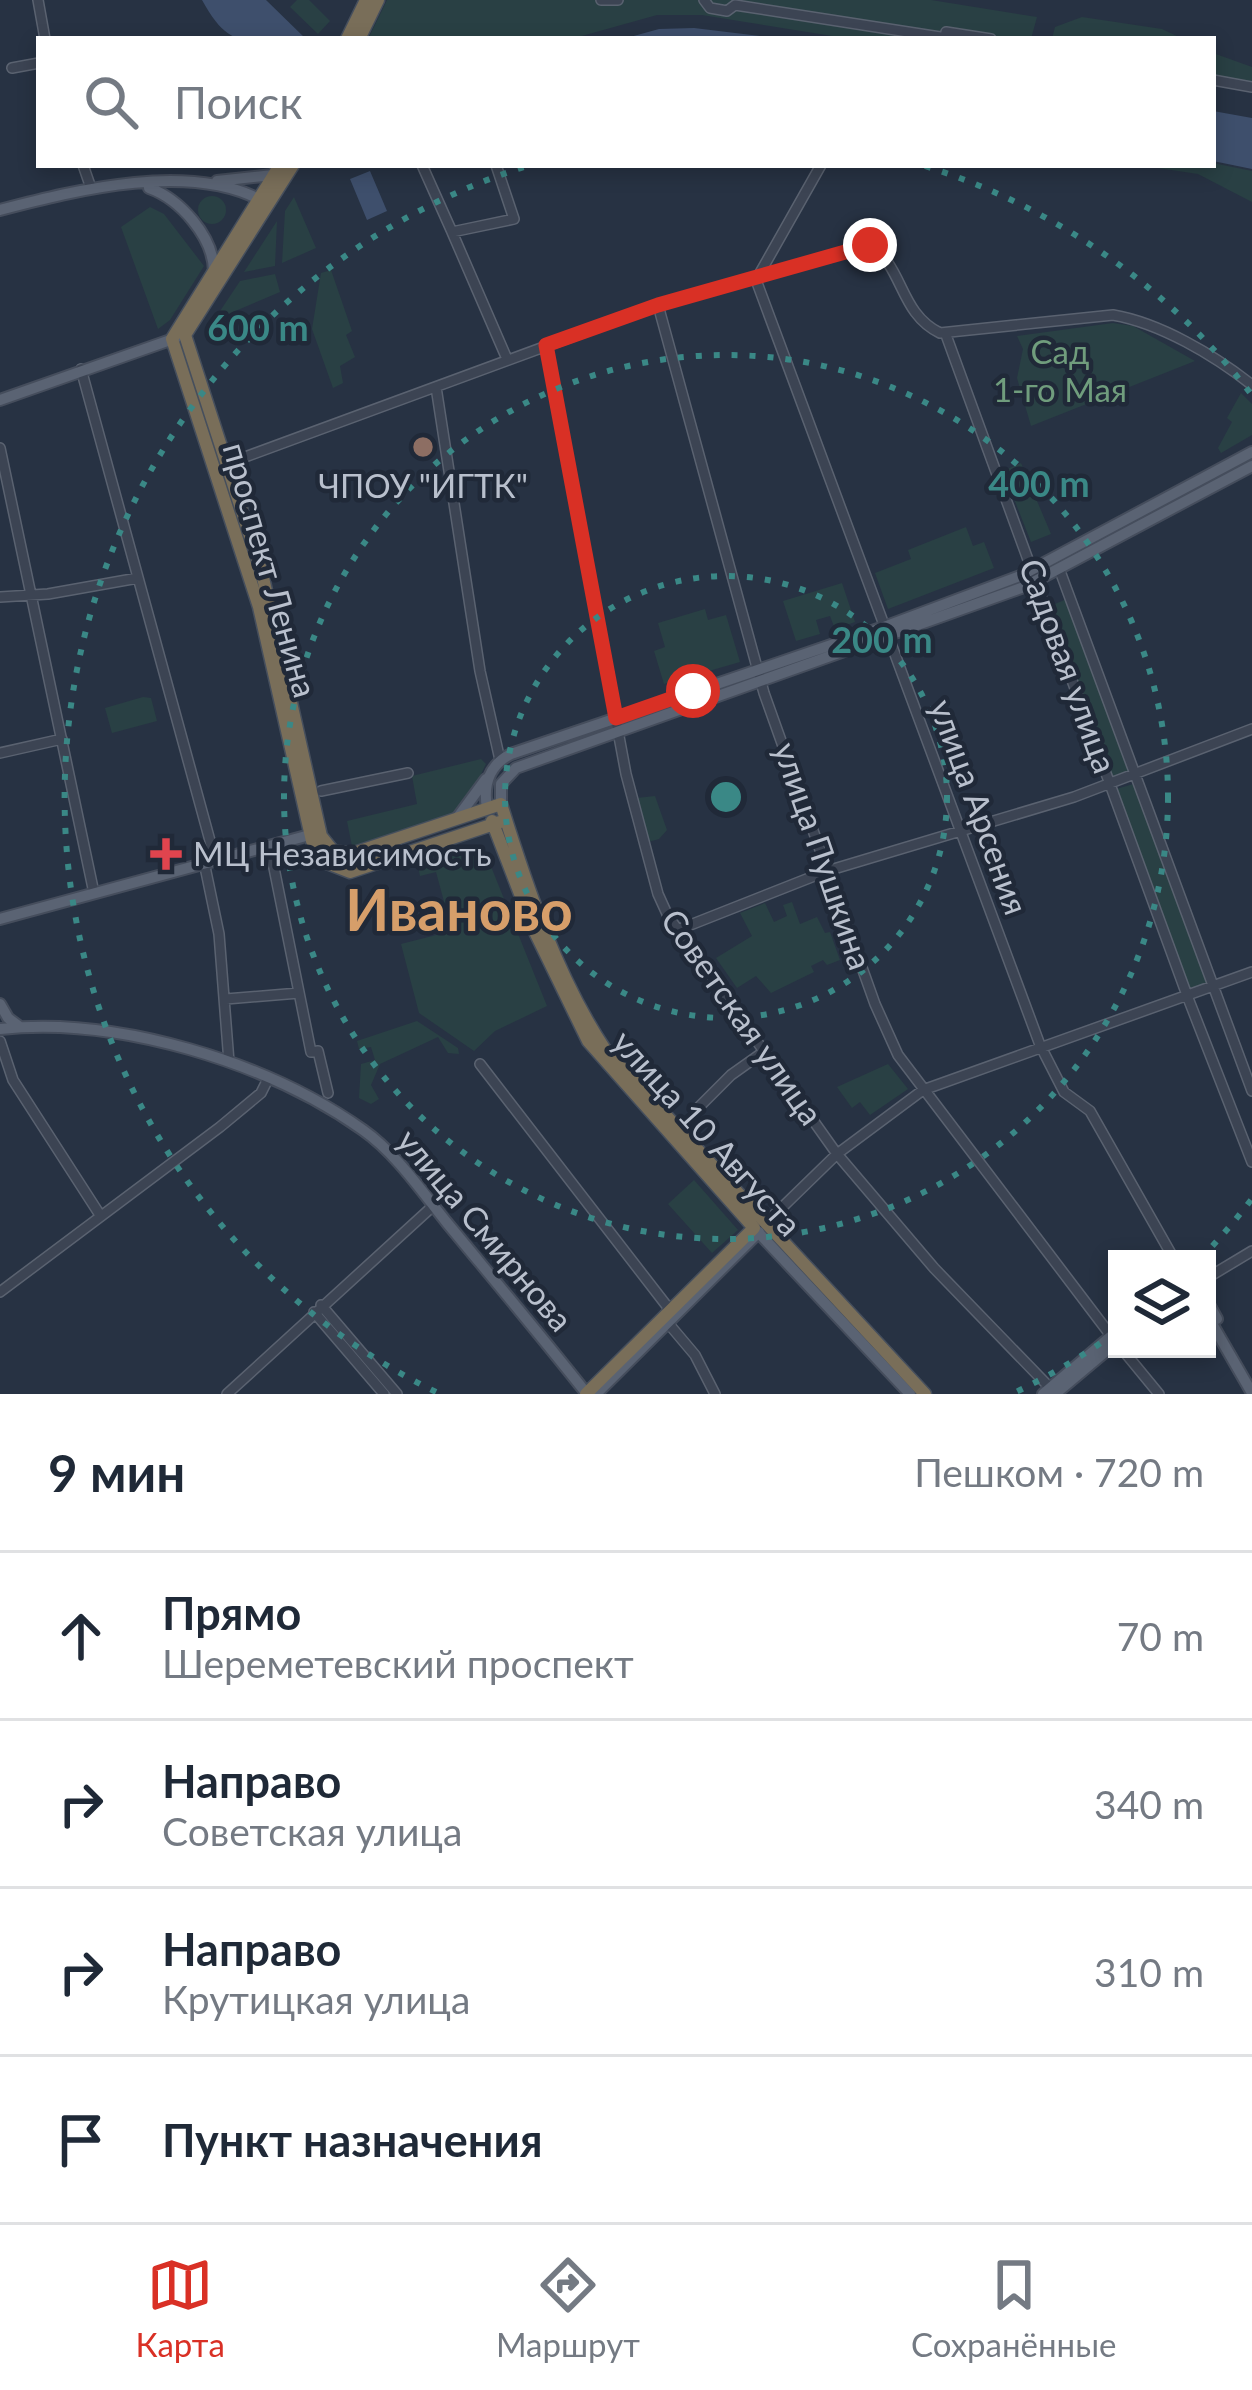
<!DOCTYPE html>
<html lang="ru">
<meta charset="utf-8">
<style>
body{margin:0;font-family:Lato,sans-serif;background:#f2f2f3;color:#1f2937}
.controls{position:absolute;right:36px;bottom:36px;display:grid;overflow:hidden;border-radius:0px;box-shadow:0 6px 18px #0003}
.controls button{width:108px;height:108px;display:grid;place-items:center;padding:0;border:0;border-bottom:3px solid #e0e1e3;background:#fff;color:#1f2937;font:60px sans-serif}
.stop{position:absolute;width:36px;height:36px;margin:-27px;border:9px solid #d93025;border-radius:50%;background:#fff}
.stop.end{background:#d93025;border-color:#fff;box-shadow:0 3px 12px #0008}
.list{margin:0;padding:0;list-style:none}
h2{display:flex;justify-content:space-between;align-items:center;height:156px;margin:0;padding:0 48px;font-size:51px}
h2 small{font-size:39px;font-weight:400;color:#747a83}
.list li{display:grid;grid-template-columns:78px 1fr auto;gap:36px;align-items:center;box-sizing:border-box;height:168px;padding:0 48px;border-top:3px solid #e0e1e3}
.list b{display:block;font-size:45px;white-space:nowrap}
.list p{margin:0;font-size:39px;white-space:nowrap;color:#747a83}
.list em{font-size:39px;font-style:normal;color:#747a83}
.icon{flex:none;width:66px;height:66px;fill:none;stroke:currentColor;stroke-width:2;stroke-linecap:round;stroke-linejoin:round}
.map{position:relative;flex:none;width:1252px;height:1394px;overflow:hidden}
.search{position:absolute;background:#fff;box-shadow:0 6px 18px #0003;left:36px;right:36px;top:36px;height:132px;display:flex;align-items:center;gap:30px;box-sizing:border-box;padding:0 42px;border-radius:0px;color:#747a83;font-size:45px}
.sheet{height:828px;background:#fff}
nav{display:flex;justify-content:space-around;align-items:center;box-sizing:border-box;height:168px;border-top:3px solid #e0e1e3;background:#fff;font-size:33px;color:#747a83}
nav a{display:grid;justify-items:center;gap:6px}
nav .on{color:#d93025}
.map>svg:first-child{display:block}
</style>
<div class="map">
<svg width="1252" height="1394" viewBox="0 0 1252 1394">
<rect width="100%" height="100%" fill="#273243"/>
<path fill="#294044" d="M297,0H309L330,21L318,34L290,7Z
M387,0H931L1037,17L1031,39H851L702,15H657L571,39H368Z
M1082,17L1162,29L1183,39H1052L1055,27Z
M1213,53L1252,67V82L1213,75Z
M1213,163L1252,171V202L1198,174L1138,165Z
M198 210a14 14 0 1 1 28 0a14 14 0 1 1-28 0Z
M294,197L316,248L282,263L285,211Z
M150,207L164,214L204,266L170,320L158,329L121,227Z
M277,221L275,266L244,272Z
M331,270L352,331L346,335L355,357L340,366L343,383L333,388L312,329L321,273Z
M275,274L280,292L214,320L240,281Z
M1113,323L1133,326L1195,361L1031,426L1017,378L1023,349L1017,336Z
M1241,393L1252,404V435L1221,453L1218,448L1232,422L1227,418Z
M1021,463L1051,534L1031,542L1003,471Z
M966,527L973,546L984,542L994,568L888,609L875,573L911,559L908,550Z
M842,583L855,622L835,629L830,616L816,620L820,634L796,641L783,601Z
M1067,599L1132,775L1111,781L1050,606Z
M705,609L708,620L726,615L740,662L664,684L654,651L665,647L658,623Z
M143,697L151,698L157,721L112,733L105,708Z
M481,759L486,764L465,807L454,816L352,846L347,821L417,804L412,776Z
M1137,783L1211,985L1191,991L1116,789Z
M655,796L667,830L659,839L648,842L637,798Z
M474,849L486,854L547,1006L495,1031L474,1051L419,1013L401,944L452,931L436,872L420,876L418,866Z
M792,902L800,924L817,917L825,933L830,932L840,960L827,965L823,960L811,966L814,972L771,993L756,976L737,988L716,958L752,936L740,913L765,903L774,922L787,916L783,905Z
M417,1021L458,1048L459,1054L448,1053L438,1037L380,1064L371,1085L379,1099L371,1104L359,1098L361,1064L375,1060L371,1047L359,1049L357,1041Z
M888,1064L908,1089L870,1115L860,1102L852,1108L837,1087Z
M694,1180L738,1230L712,1253L668,1204Z"/>
<path fill="#3e4f6c" d="M202,0H266L306,39C250,39 232,55 202,0Z
M694,28L784,39H623L659,29Z
M1213,111L1252,118V169L1213,161Z
M370,171L387,211L367,220L350,179Z"/>
<g fill="none" stroke-linecap="round" stroke-linejoin="round">
<g stroke="#5a6270" stroke-width="12">
<path id="minor" d="M38,0L45,39
M601,0H618
M704,0L710,8L727,11L735,5L953,39
M946,32L991,39
M12,68L39,63
M1213,80L1252,87
M83,165L91,188
M422,165L452,232L514,219L496,165
M452,232L507,359
M756,280L1040,1045L1064,1092L1090,1111L1174,1259
M756,280L821,165
M658,305L764,693L875,1004L898,1055L1115,1341
M946,335L1188,998L1252,1162
M546,345L626,774L658,894L668,916L837,1154L934,1268L1055,1393
M81,369L215,859
M436,387L480,671L500,760
M0,448L94,893
M226,464L658,305L870,245C904,267 899,313 940,333L1113,315C1160,323 1214,355 1252,385
M1060,571L1252,1091
M0,597L48,594L138,578
M0,753L62,739
M321,791L408,773
M272,858L311,1052L318,1051L328,1093
M204,862L219,934L229,1062
M675,931L827,871L1074,797L1252,729
M226,999L299,993
M0,1041L13,1080L100,1215
M480,1064L670,1310
M699,1107L731,1075L762,1053
M764,1225L837,1154L923,1090L1252,972
M1207,1278L1252,1251
M0,1292L220,1127L261,1093L268,1079
M321,1305L397,1394
M314,1312L384,1394
M668,1323L695,1355L715,1394
M1122,1349L1159,1394
M227,1394L433,1206"/>
</g>
<g stroke="#454d5c" stroke-width="14">
<path id="major" d="M217,181L273,175
M149,188C180,199 214,237 214,272
M0,210C76,190 194,160 266,203
M0,400L176,338
M501,804V784L516,768L1024,587L1252,466
M487,808C483,785 489,765 511,754L884,627L1020,576L1252,452
M458,817L486,779
M0,919L317,833
M0,1004L8,1018L20,1027
M0,1029C117,1016 267,1062 363,1130C396,1153 423,1193 448,1224C495,1281 542,1337 587,1394
M756,1230L910,1394
M1207,1301L1217,1319
M1207,1315L1252,1393
M596,1394L759,1232
M1043,1394L1117,1331
M1055,1394L1117,1342"/>
</g>
<g stroke="#464f5d" stroke-width="15">
<path id="highway" d="M347,39L366,0
M359,39L378,0
M280,165L172,339L259,607L312,841L327,863L350,872L506,820
M293,165L185,335L262,573L321,836L333,851L351,854L501,804C527,887 557,978 606,1051L925,1394
M492,821L534,930L588,1041L754,1228L586,1394"/>
</g>
<use href="#minor" stroke="#3c4453" stroke-width="9"/>
<use href="#major" stroke="#5a6373" stroke-width="10"/>
<use href="#highway" stroke="#796e59" stroke-width="12"/>
</g>
<g fill="none" stroke-linecap="round" stroke-linejoin="round">
<path stroke="#d93025" stroke-width="15" d="M693,691L616,718L546,345L658,305L870,245"/>
</g>
<g fill="none" stroke="#3a8886" stroke-width="6" stroke-dasharray="6 12">
<circle cx="726" cy="797" r="221"/>
<circle cx="726" cy="797" r="442"/>
<path d="M1251 1200A662 662 0 0 1 1202 1257M1115 1333A662 662 0 0 1 1016 1392M436 1392A662 662 0 0 1 527 166M925 166A662 662 0 0 1 1251 394"/>
</g>
<circle fill="#8d6e63" stroke="#202938" stroke-width="4.5" cx="423" cy="447" r="12"/>
<path fill="#e0444e" stroke="#202938" stroke-width="4.5" d="M160 836h12v12h12v12h-12v12h-12v-12h-12v-12h12z"/>
<g text-anchor="middle" stroke-width="9" stroke-linejoin="round" paint-order="stroke">
<g font-size="33" fill="#709d7d" stroke="#202938">
<text x="1060" y="364">Сад<tspan x="1060" dy="38">1-го Мая</tspan></text>
</g>
<g font-size="33" fill="#b9c0cd" stroke="#202938">
<text x="423" y="498">ЧПОУ "ИГТК"</text>
<text x="193" y="866" text-anchor="start">МЦ Независимость</text>
</g>
<g font-size="33" fill="#b9c0cd" stroke="#202938">
<text transform="translate(270 570) rotate(74)" y="12">проспект Ленина</text>
<text transform="translate(1068 666) rotate(70)" y="12">Садовая улица</text>
<text transform="translate(979 807) rotate(70)" y="12">улица Арсения</text>
<text transform="translate(823 856) rotate(71)" y="12">улица Пушкина</text>
<text transform="translate(742 1017) rotate(55)" y="12">Советская улица</text>
<text transform="translate(707 1133) rotate(48)" y="12">улица 10 Августа</text>
<text transform="translate(485 1230) rotate(50)" y="12">улица Смирнова</text>
</g>
<g font-size="57" font-weight="bold" fill="#d69e6a" stroke="#202938">
<text x="459" y="931">Иваново</text>
</g>
</g>
<circle cx="726" cy="797" r="18" fill="#3a8886" stroke="#202938" stroke-width="6"/>
<g font-size="36" text-anchor="middle" font-weight="bold" fill="#3a8886" stroke="#202938" stroke-width="9" stroke-linejoin="round" paint-order="stroke">
<text x="258" y="341">600 m</text>
<text x="1039" y="497">400 m</text>
<text x="882" y="653">200 m</text>
</g>
</svg>
<div class="controls">
<button><svg class="icon" aria-label="layers" viewBox="0 0 24 24"><path d="M12 4l9 5-9 5-9-5zM3 14l9 5 9-5"/></svg></button>
</div>
<div class="stop" style="left:693px;top:691px"></div>
<div class="stop end" style="left:870px;top:245px"></div>
<div class="search"><svg class="icon" aria-label="search" viewBox="0 0 24 24"><circle cx="10" cy="10" r="6"/><path d="M15 15l6 6"/></svg>Поиск</div>
</div>
<section class="sheet">
<h2>9 мин<small>Пешком · 720 m</small></h2>
<ul class="list">
<li><svg class="icon" aria-label="ahead" viewBox="0 0 24 24"><path d="M12 20V5M6 11l6-6 6 6"/></svg><div><b>Прямо</b><p>Шереметевский проспект</p></div><em>70 m</em></li>
<li><svg class="icon" aria-label="right" viewBox="0 0 24 24"><path d="M7 20v-9h11M14 6l5 5-5 5"/></svg><div><b>Направо</b><p>Советская улица</p></div><em>340 m</em></li>
<li><svg class="icon" aria-label="right" viewBox="0 0 24 24"><path d="M7 20v-9h11M14 6l5 5-5 5"/></svg><div><b>Направо</b><p>Крутицкая улица</p></div><em>310 m</em></li>
<li><svg class="icon" aria-label="arrive" viewBox="0 0 24 24"><path d="M6 21V4h12l-3 4 3 4H6"/></svg><div><b>Пункт назначения</b></div></li>
</ul>
</section>
<nav>
<a class="on"><svg class="icon" aria-label="map" viewBox="0 0 24 24"><path d="M3 6l6-2 6 2 6-2v14l-6 2-6-2-6 2zM9 4v14M15 6v14"/></svg>Карта</a>
<a><svg class="icon" aria-label="directions" viewBox="0 0 24 24"><path d="M12 3l9 9-9 9-9-9zM9 14v-3h6M13 9l2 2-2 2"/></svg>Маршрут</a>
<a><svg class="icon" aria-label="saved" viewBox="0 0 24 24"><path d="M7 4h10v16l-5-4-5 4z"/></svg>Сохранённые</a>
</nav>
